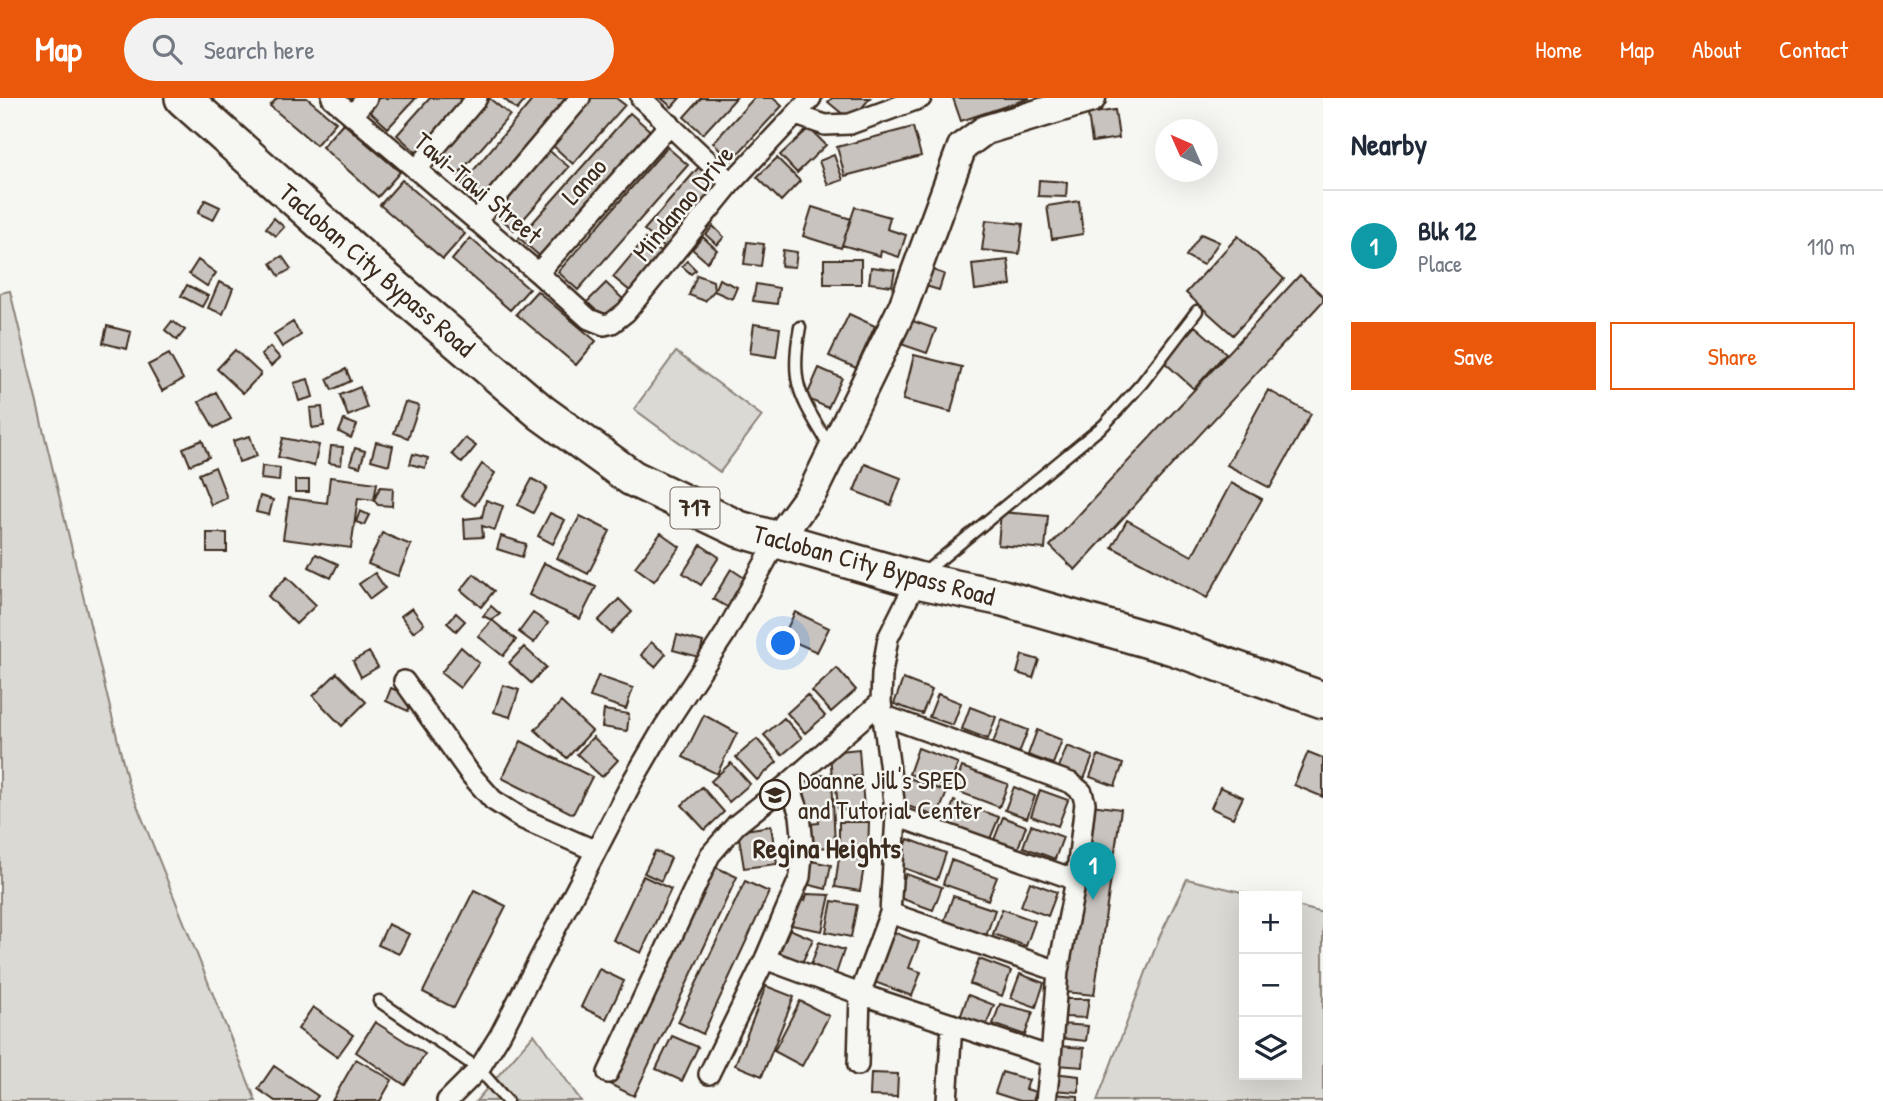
<!DOCTYPE html>
<meta charset="utf-8">
<style>
body{margin:0;font-family:"Patrick Hand",sans-serif;background:#f2f2f3;color:#1f2937}
.controls{position:absolute;right:21px;bottom:21px;display:grid;overflow:hidden;border-radius:0px;box-shadow:0 7px 28px #0002}
.controls button{width:63px;height:63px;display:grid;place-items:center;padding:0;border:0;border-bottom:2px solid #e0e1e3;background:#fff;color:#1f2937;font:35px sans-serif}
.compass{position:absolute;left:1155px;top:21px;width:63px;height:63px;border-radius:50%;background:#fff;box-shadow:0 7px 28px #0002;rotate:315deg}
.you{position:absolute;left:784px;top:546px;width:24px;height:24px;margin:-18px;border:5px solid #fff;border-radius:50%;background:#1a73e8;box-shadow:0 0 0 10px #1a73e833}
.badge{display:grid;place-items:center;width:46px;height:46px;border-radius:50%;background:#ea580c;color:#fff;font-size:23px;font-weight:700}
.pin{position:absolute;translate:-50% -58px;filter:drop-shadow(0 2px 4px #0008)}
.pin::after{content:'';position:absolute;top:37px;width:24px;height:21px;background:inherit;clip-path:polygon(0 0,100% 0,50% 100%)}
.list{margin:0;padding:0;list-style:none}
h2{display:flex;justify-content:space-between;align-items:center;height:91px;margin:0;padding:0 28px;font-size:30px}
h2 small{font-size:23px;font-weight:400;color:#747a83}
.list li{display:grid;grid-template-columns:46px 1fr auto;gap:21px;align-items:center;box-sizing:border-box;height:112px;padding:0 28px;border-top:2px solid #e0e1e3}
.list b{display:block;font-size:26px;white-space:nowrap}
.list p{margin:0;font-size:23px;white-space:nowrap;color:#747a83}
.list em{font-size:23px;font-style:normal;color:#747a83}
.actions{display:flex;gap:14px;padding:21px 28px}
.actions a{flex:1;padding:16px 0;border:2px solid #ea580c;border-radius:0px;text-align:center;font-size:24px;color:#ea580c}
.actions .main{background:#ea580c;color:#fff}
.icon{flex:none;width:38px;height:38px;fill:none;stroke:currentColor;stroke-width:2;stroke-linecap:round;stroke-linejoin:round}
.map{position:relative;flex:none;width:1323px;height:1003px;overflow:hidden}
header{display:flex;align-items:center;gap:42px;box-sizing:border-box;height:98px;padding:0 35px;background:#ea580c;color:#fff}
header strong{font-size:33px}
nav{display:flex;gap:38px;margin-inline-start:auto;font-size:24px}
.search{width:490px;height:63px;background:#f2f2f3;display:flex;align-items:center;gap:18px;box-sizing:border-box;padding:0 24px;border-radius:38px;color:#747a83;font-size:26px}
main{display:flex}
aside{flex:1;background:#fff}
.map>svg:first-child{display:block}
</style>
<header>
<strong>Map</strong>
<div class="search"><svg class="icon" aria-label="search" viewBox="0 0 24 24"><circle cx="10" cy="10" r="6"/><path d="M15 15l6 6"/></svg>Search here</div>
<nav><a>Home</a><a>Map</a><a>About</a><a>Contact</a></nav>
</header>
<main>
<div class="map">
<svg width="1323" height="1003" viewBox="0 0 1323 1003">
<rect width="100%" height="100%" fill="#f6f6f2"/>
<filter id="ink" filterUnits="userSpaceOnUse"><feTurbulence type="fractalNoise" baseFrequency=".0143" numOctaves="2"/><feDisplacementMap in="SourceGraphic" scale="14" xChannelSelector="R" yChannelSelector="G"/><feConvolveMatrix kernelMatrix="1 2 1 2 8 2 1 2 1" color-interpolation-filters="sRGB"/></filter>
<g filter="url(#ink)">
<path fill="#dad9d3" stroke="#8a8278" stroke-width="2" d="M10,193L128,685L256,1003H0V195Z
M676,254L762,318L720,374L634,311Z
M1187,781L1258,798H1244V977H1297V808L1323,815V1003H1097L1159,840Z
M534,936L581,1003H476Z"/>
<path fill="#c8c3be" stroke="#3b2a1e" stroke-width="2" d="M277,0H307L336,24L316,47L270,8Z
M378,0H416L388,30L368,12Z
M430,0H467L417,55L397,37Z
M489,0L510,17L458,77L437,59Z
M503,0H527L517,12Z
M534,0H568L482,102L462,86Z
M590,0H616L625,7L573,66L550,45Z
M661,0H680L672,9Z
M701,0H736L703,36L684,19Z
M754,0H773L782,8L732,62L713,45Z
M832,0H870L851,23L828,4Z
M953,0H1030L961,23Z
M1115,12L1119,40L1092,44L1088,16Z
M630,15L654,36L543,161L519,140Z
M343,25L400,74L378,99L322,49Z
M913,29L921,58L845,78L837,49Z
M809,30L826,47L797,75L780,57Z
M667,49L688,67L578,192L558,174Z
M546,50L569,69L514,132L491,112Z
M834,57L843,82L828,87L819,63Z
M777,60L800,83L781,103L757,79Z
M699,69L719,87L665,150L644,132Z
M402,82L465,136L443,161L380,107Z
M1039,82L1067,84L1066,99L1038,98Z
M205,102L220,109L213,122L198,115Z
M1079,103L1083,136L1052,141L1047,108Z
M812,109L851,121L841,150L803,138Z
M855,109L890,119L887,131L906,137L899,159L881,153L880,158L842,147Z
M274,120L284,129L276,138L266,130Z
M986,122L1023,126L1019,156L982,152Z
M713,128L724,139L717,147L706,137Z
M1201,136L1219,144L1203,167L1186,158Z
M1238,138L1284,181L1233,237L1186,195Z
M703,139L717,152L707,164L692,151Z
M470,140L529,191L510,212L452,162Z
M645,141L662,156L630,193L613,179Z
M747,144L764,146L761,168L744,166Z
M783,152L797,154L795,169L781,168Z
M282,158L291,171L279,178L271,165Z
M824,161H861V186H824Z
M198,162L216,175L207,188L189,176Z
M1008,162L1011,187L975,192L972,166Z
M687,163L696,172L691,176L682,168Z
M871,169L895,172L892,188L869,185Z
M924,169L944,176L939,192L919,186Z
M697,177L713,183L714,193L705,203L689,197Z
M1300,177L1323,198V203L1075,472L1050,448Z
M719,181L737,189L732,201L714,193Z
M219,184L233,190L223,216L208,210Z
M606,185L624,202L605,222L587,204Z
M756,186L779,190L777,206L753,203Z
M187,187L208,198L202,209L181,198Z
M537,193L596,243L576,267L516,216Z
M849,216L875,228L856,270L829,258Z
M904,220L936,231L927,255L895,244Z
M172,223L185,232L177,242L165,232Z
M293,224L301,237L282,249L274,236Z
M754,226L780,230L776,259L750,255Z
M107,228L131,234L127,251L103,245Z
M1195,228L1226,255L1194,291L1163,263Z
M270,249L280,260L271,268L261,257Z
M235,252L261,276L243,295L217,271Z
M169,256L183,281L162,293L148,267Z
M914,257L962,269L951,314L903,302Z
M819,270L842,280L828,310L806,300Z
M346,271L351,283L332,292L327,281Z
M308,281L313,299L299,303L294,285Z
M360,289L367,310L348,318L340,297Z
M1268,292L1311,316L1270,390L1227,367Z
M216,294L231,321L214,330L199,304Z
M405,304L419,308L408,340L394,335Z
M322,309L324,328L312,330L310,310Z
M344,322L357,327L351,340L339,334Z
M250,338L257,358L239,364L233,343Z
M283,340L319,347L314,368L278,359Z
M465,340L476,348L462,365L452,356Z
M202,342L209,359L190,367L183,350Z
M376,344L393,348L389,367L371,362Z
M331,348L343,349L341,367L329,365Z
M355,350L365,353L360,369L350,366Z
M413,356L428,360L425,370L410,366Z
M482,366L495,375L475,407L461,398Z
M865,366L901,380L891,407L854,393Z
M262,368L280,370L279,383L261,381Z
M215,369L227,400L211,407L199,376Z
M330,379L377,385L374,402L358,400L351,450L283,441L289,400L327,405Z
M532,381L547,389L533,415L518,407Z
M295,382H309V394H295Z
M1231,385L1262,401L1207,500L1112,449L1127,422L1192,458Z
M380,389L393,390L392,408L378,407L374,402Z
M260,398L273,402L269,417L256,414Z
M486,402L503,408L495,432L482,428L483,439L465,440L464,421L482,419Z
M360,413L369,417L364,427L356,424Z
M1001,414L1048,418L1045,451L998,447Z
M550,415L565,422L553,446L538,438Z
M580,418L610,433L588,476L557,460Z
M207,435H227V454H207Z
M382,435L411,447L398,478L368,466Z
M661,435L680,449L654,483L635,469Z
M501,438L526,446L522,459L497,451Z
M701,447L719,459L701,487L683,475Z
M316,456L338,466L331,480L309,469Z
M544,465L596,489L580,521L529,497Z
M731,471L746,481L729,510L713,501Z
M375,475L385,490L370,501L359,486Z
M474,476L494,493L481,509L461,492Z
M287,479L316,507L296,526L268,498Z
M619,501L632,514L611,535L598,523Z
M491,508L500,516L492,522L483,518Z
M412,510L424,526L413,534L401,518Z
M795,514L829,530L817,554L783,539Z
M456,515L465,523L456,533L447,525Z
M533,515L548,525L534,545L519,534Z
M492,522L516,542L503,558L478,538Z
M677,537L703,544L699,559L673,552Z
M651,544L666,556L655,569L641,557Z
M461,549L479,565L460,590L441,575Z
M524,549L546,569L531,585L509,565Z
M369,554L378,569L361,579L353,563Z
M1022,557L1039,562L1033,580L1017,575Z
M837,570L856,592L831,614L812,593Z
M337,575L366,604L342,628L313,598Z
M598,578L633,590L626,611L590,599Z
M903,581L932,592L922,616L894,606Z
M503,587L519,592L510,619L494,614Z
M391,590L414,600L408,613L386,603Z
M938,596L961,605L953,627L929,619Z
M807,597L825,618L805,635L787,615Z
M561,604L592,633L567,660L535,632Z
M970,609L996,619L988,641L962,631Z
M604,612L629,616L627,633L602,629Z
M704,617L737,635L717,676L683,659Z
M784,620L802,640L782,657L764,637Z
M1002,622L1028,632L1019,655L993,645Z
M1037,632L1062,642L1053,666L1028,657Z
M593,639L618,662L602,679L577,656Z
M757,641L777,664L757,682L736,659Z
M521,643L592,679L573,716L502,680Z
M1067,648L1093,658L1084,681L1058,672Z
M918,650L958,665L949,690L909,676Z
M859,651L861,678L832,680L830,654Z
M1308,654L1323,660V699L1294,687Z
M1098,657L1123,666L1115,688L1090,679Z
M731,665L750,686L729,704L711,683Z
M962,669L1008,686L999,709L954,692Z
M832,677L835,749L809,750L808,726L819,725L818,715L805,713L804,678Z
M909,680L947,694L937,719L900,705Z
M862,685L864,710L838,713L836,687Z
M702,689L724,714L705,732L682,707Z
M1014,689L1035,698L1027,720L1005,712Z
M1220,689L1243,699L1233,720L1211,710Z
M1040,692L1068,702L1058,728L1031,718Z
M954,703L999,719L990,741L946,725Z
M1091,707L1121,711L1094,897L1065,894Z
M1003,719L1026,728L1018,750L994,742Z
M839,724H869L868,755H839Z
M1031,727L1063,739L1055,761L1023,749Z
M771,728L777,766L744,770L738,733Z
M908,741L946,755L937,782L898,768Z
M655,753L671,760L661,783L644,775Z
M839,759L865,762L860,793L835,789Z
M807,762L831,767L826,791L802,785Z
M951,762L997,779L988,802L943,786Z
M707,765L737,779L634,998L605,984Z
M906,776L942,789L933,812L897,799Z
M643,778L671,791L641,855L613,842Z
M745,783L769,794L703,936L678,924Z
M1030,784L1057,794L1048,818L1021,808Z
M474,792L506,808L454,910L423,894Z
M807,796L830,797L822,833L791,827L796,801L805,803Z
M953,798L995,812L986,838L944,824Z
M832,803L857,807L851,839L826,834Z
M1002,811L1035,823L1026,848L993,836Z
M388,826L409,836L399,856L378,847Z
M787,830L813,841L802,865L777,854Z
M888,832L919,844L909,870L921,874L912,898L869,882Z
M819,844L844,852L836,876L811,867Z
M979,861L1011,873L1002,898L970,886Z
M599,871L624,883L606,921L581,909Z
M1020,876L1044,885L1036,909L1011,900Z
M766,888L794,899L762,978L735,967Z
M968,897L994,907L985,930L960,920Z
M1066,901H1089L1086,920L1065,919Z
M800,903L829,918L802,968L774,953Z
M1000,906L1033,914L1025,937L993,926Z
M313,909L353,937L337,959L298,931Z
M375,924L425,956L405,987L356,954Z
M1060,926L1088,928L1086,943L1059,940Z
M672,938L698,949L682,983L656,971Z
M1058,948L1084,950L1083,969L1057,967Z
M356,961L392,982L380,1003H332Z
M274,968L318,998L314,1003H275L258,991Z
M1002,974L1029,982L1026,991L1036,994L1033,1003H1020L995,995Z
M871,975L898,976L897,999L870,998Z
M1053,975L1079,978V994L1052,992Z
M1051,996L1078,998V1003H1050Z"/>
<g fill="none" stroke-linecap="round" stroke-linejoin="round">
<g stroke="#3b2a1e" stroke-width="15">
<path id="lane" d="M800,229C789,288 801,299 830,349
M925,474L1104,327L1142,285L1197,213
M379,903L479,971L507,1003"/>
</g>
<g stroke="#3b2a1e" stroke-width="24">
<path id="street" d="M332,0L538,175L589,221L604,227L612,225L626,214L731,85L811,0
M641,0L731,85
M352,17L367,0
M796,17L825,27L850,26L921,0
M416,72L477,0
M476,123L580,0
M538,175L670,26
M404,583L471,677L493,702L523,721L596,753
M896,718L1076,782
M890,815L1058,873
M765,861L860,896L1051,959L1058,873L1076,782L1085,705L1082,694L1071,685L885,618
M858,967L860,896L890,815L896,718L881,604L882,575L888,540L917,482
M608,975L710,757L736,727L789,685L881,604
M709,976L765,861L800,779L803,747L800,717L789,685
M447,1003L479,971L500,937L632,684L664,629L725,536L778,441
M947,1003L952,926
M1046,1003L1051,959"/>
</g>
<g stroke="#3b2a1e" stroke-width="33">
<path id="secondary" d="M778,441L813,393L903,209L962,49L985,32L1091,0"/>
</g>
<g stroke="#3b2a1e" stroke-width="40">
<path id="highway" d="M183,0L379,176L542,315L632,380L739,431L917,482L1003,500L1173,549L1323,602"/>
</g>
<use href="#lane" stroke="#f6f6f2" stroke-width="10"/>
<use href="#street" stroke="#f6f6f2" stroke-width="19"/>
<use href="#secondary" stroke="#f6f6f2" stroke-width="28"/>
<use href="#highway" stroke="#f6f6f2" stroke-width="35"/>
</g>
</g>
<defs>
<g id="school-ring" transform="scale(1.575)"><circle r="9.5" fill="#f6f6f2" stroke="#3b2a1e" stroke-width="1.5"/><path d="M0-5L7-2L0 1L-7-2ZM-4 1L0 2.5L4 1V4Q0 6-4 4Z" fill="#3b2a1e"/></g>
</defs>
<g fill-rule="evenodd">
<use href="#school-ring" x="775" y="697"/>
</g>
<g text-anchor="middle" stroke-width="5" stroke-linejoin="round" paint-order="stroke">
<rect fill="#f6f6f2" stroke="#73675e" stroke-width="2" x="670.5" y="389.5" width="49" height="41" rx="5"/>
<g font-size="24" font-weight="bold" fill="#3b2a1e">
<text x="695" y="418">717</text>
</g>
<g font-size="26" fill="#3b2a1e" stroke="#f6f6f2">
<text transform="translate(584 83) rotate(-48)" y="9">Lanao</text>
<text transform="translate(478 90) rotate(40)" y="9">Tawi-Tawi Street</text>
<text transform="translate(683 105) rotate(-50)" y="9">Mindanao Drive</text>
<text transform="translate(377 172) rotate(41)" y="9">Tacloban City Bypass Road</text>
<text transform="translate(874 467) rotate(15)" y="9">Tacloban City Bypass Road</text>
</g>
<g font-size="26" fill="#3b2a1e" stroke="#f6f6f2" text-anchor="start">
<text x="798" y="691">Doanne Jill's SPED<tspan x="798" dy="30">and Tutorial Center</tspan></text>
</g>
<g font-size="28" font-weight="bold" fill="#3b2a1e" stroke="#f6f6f2">
<text x="827" y="760">Regina Heights</text>
</g>
</g>
</svg>
<div class="controls">
<button>+</button>
<button>−</button>
<button><svg class="icon" aria-label="layers" viewBox="0 0 24 24"><path d="M12 4l9 5-9 5-9-5zM3 14l9 5 9-5"/></svg></button>
</div>
<svg class="compass" viewBox="-18 -18 36 36"><path d="M0-13l5 13h-10z" fill="#e53935"/><path d="M0 13l5-13h-10z" fill="#747a83"/></svg>
<div class="you"></div>
<div class="pin badge" style="left:1093px;top:802px;background:#0f9aa8">1</div>
</div>
<aside>
<h2>Nearby<small></small></h2>
<ul class="list">
<li><span class="badge" style="background:#0f9aa8">1</span><div><b>Blk 12</b><p>Place</p></div><em>110 m</em></li>
</ul>
<div class="actions"><a class="main">Save</a><a>Share</a></div>
</aside>
</main>
